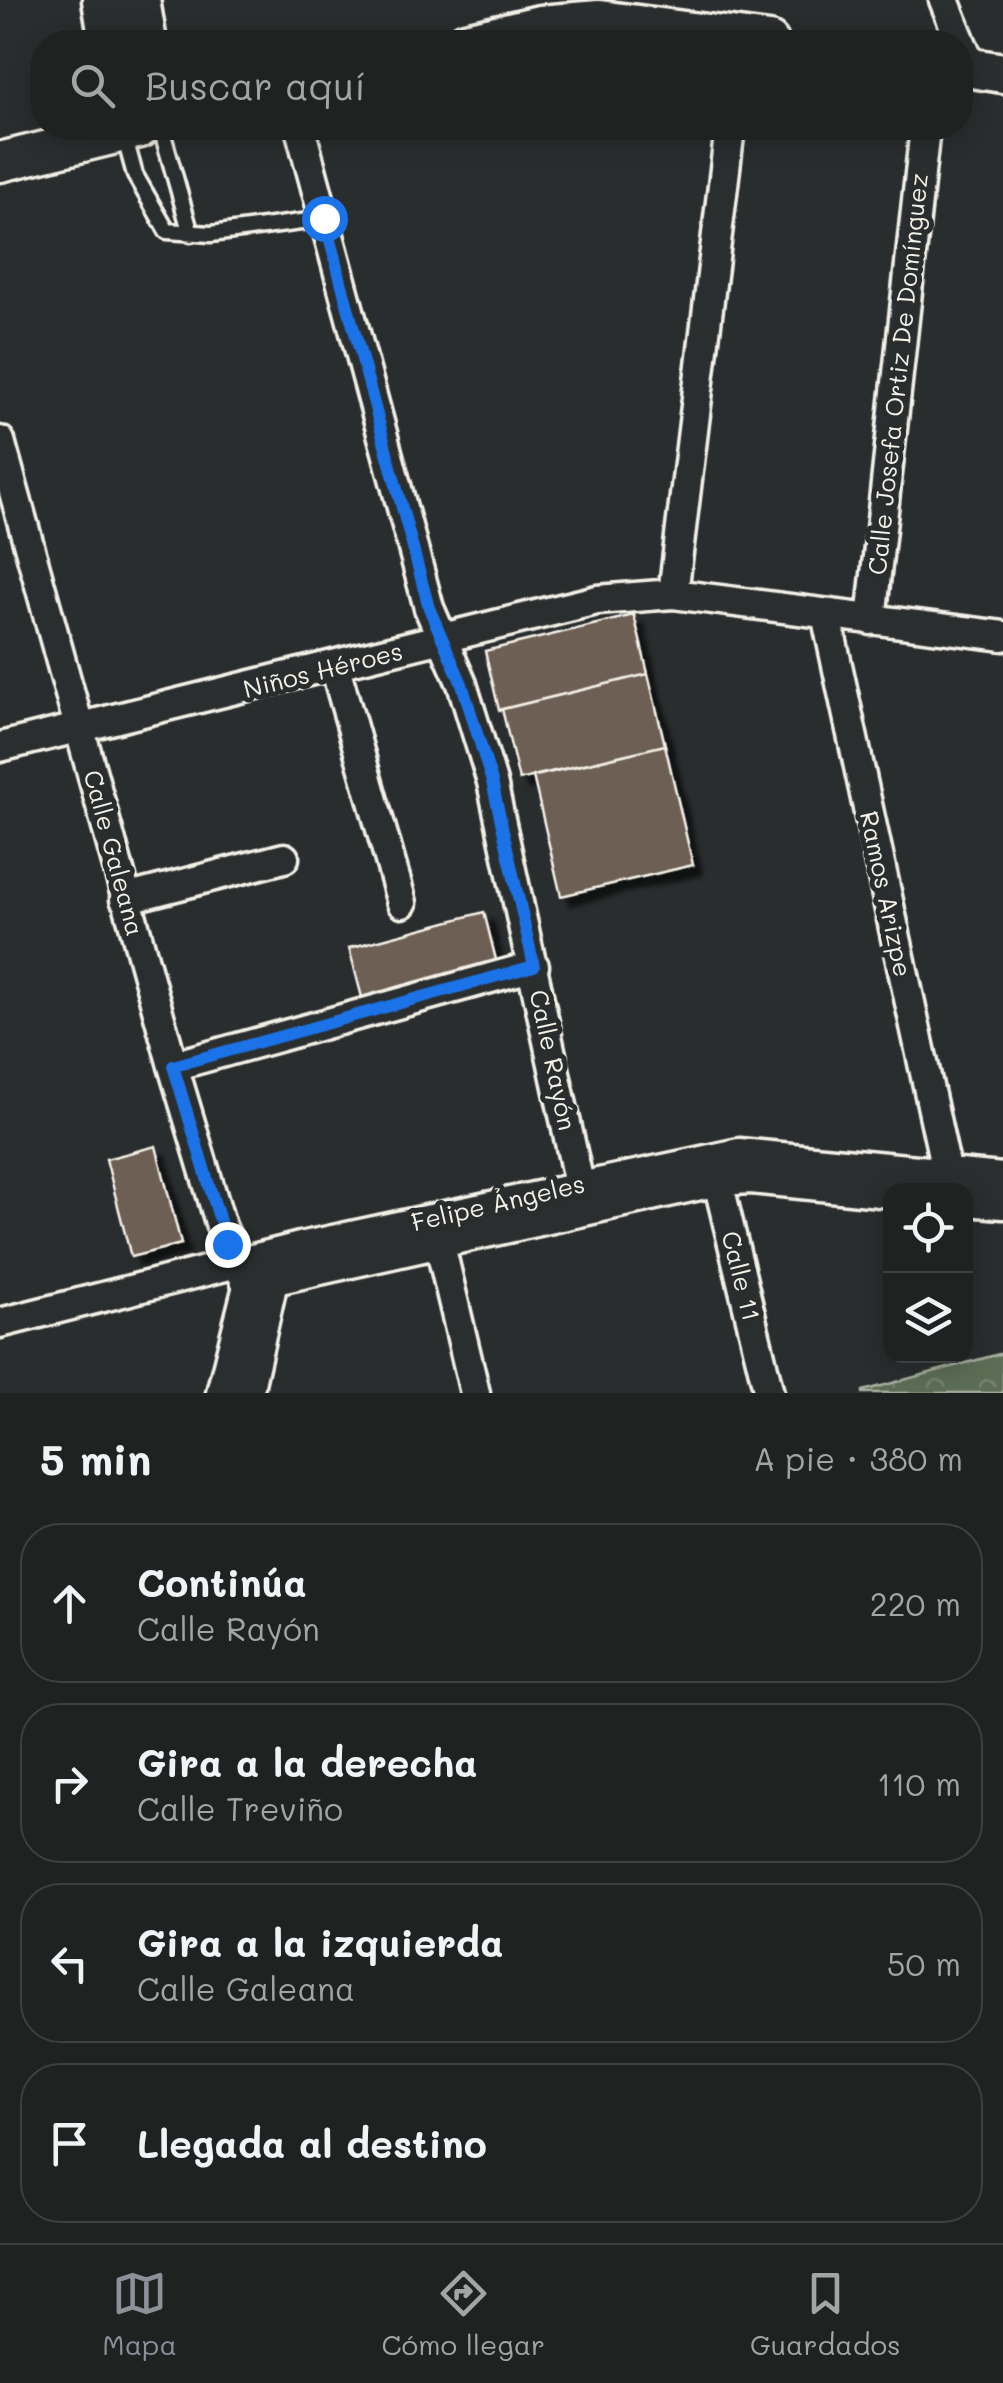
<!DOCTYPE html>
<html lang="es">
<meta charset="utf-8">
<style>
body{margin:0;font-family:Mali,sans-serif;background:#2d2f2f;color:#f1f3f6}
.controls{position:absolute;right:30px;bottom:30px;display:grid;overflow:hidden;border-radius:20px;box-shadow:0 5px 25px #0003}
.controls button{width:90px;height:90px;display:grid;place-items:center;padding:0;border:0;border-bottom:2px solid #3d3f40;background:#202222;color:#f1f3f6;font:50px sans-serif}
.stop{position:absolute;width:30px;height:30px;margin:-22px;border:8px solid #1a73e8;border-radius:50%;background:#fff}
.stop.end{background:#1a73e8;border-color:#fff;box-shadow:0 2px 10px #0008}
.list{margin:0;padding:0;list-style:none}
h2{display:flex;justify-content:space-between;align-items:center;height:130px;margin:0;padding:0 40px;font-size:42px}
h2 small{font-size:32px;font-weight:400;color:#a2a4a5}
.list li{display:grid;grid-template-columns:65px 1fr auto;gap:30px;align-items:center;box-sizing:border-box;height:160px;margin:0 20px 20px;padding:0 20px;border:2px solid #3d3f40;border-radius:40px}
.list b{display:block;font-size:38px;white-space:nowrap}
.list p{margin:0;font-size:32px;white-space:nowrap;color:#a2a4a5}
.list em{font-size:32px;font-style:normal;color:#a2a4a5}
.icon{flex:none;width:55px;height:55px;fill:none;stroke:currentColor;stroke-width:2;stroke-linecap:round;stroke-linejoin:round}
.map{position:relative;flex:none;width:1003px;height:1393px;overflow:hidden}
.search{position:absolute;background:#202222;box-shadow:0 5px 25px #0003;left:30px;right:30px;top:30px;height:110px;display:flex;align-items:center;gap:25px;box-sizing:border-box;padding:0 35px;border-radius:40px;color:#a2a4a5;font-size:38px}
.sheet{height:850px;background:#202222}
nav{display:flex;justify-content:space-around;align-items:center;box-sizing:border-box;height:140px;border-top:2px solid #3d3f40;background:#202222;font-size:28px;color:#a2a4a5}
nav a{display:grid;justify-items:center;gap:5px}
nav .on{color:#8c9099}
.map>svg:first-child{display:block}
</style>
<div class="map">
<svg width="1003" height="1393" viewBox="0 0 1003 1393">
<defs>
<pattern id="forest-crowns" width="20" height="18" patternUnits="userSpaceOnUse" patternTransform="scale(2.5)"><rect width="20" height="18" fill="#5c6d57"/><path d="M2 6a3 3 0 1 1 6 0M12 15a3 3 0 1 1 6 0" fill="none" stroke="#74826f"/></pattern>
<filter id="shadow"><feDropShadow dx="9" dy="9" stdDeviation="2.5" flood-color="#0009"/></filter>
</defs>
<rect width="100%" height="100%" fill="#2a2d2e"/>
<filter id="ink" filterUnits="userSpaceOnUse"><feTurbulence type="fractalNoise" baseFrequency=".01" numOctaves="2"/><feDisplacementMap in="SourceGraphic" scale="20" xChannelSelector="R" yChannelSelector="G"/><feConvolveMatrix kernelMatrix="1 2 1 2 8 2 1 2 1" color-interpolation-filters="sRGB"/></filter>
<g filter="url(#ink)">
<path fill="url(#forest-crowns)" stroke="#a8afa0" stroke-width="2.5" d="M1003,1353V1393H863V1391Z"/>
<path fill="#6e5f54" stroke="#f4f1e8" stroke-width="2.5" filter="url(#shadow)" d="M634,615L648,674L499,710L485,651Z
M648,674L665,745L519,780L502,709Z
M665,745L693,865L561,896L533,776Z
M484,912L498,968L364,1005L349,948Z
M156,1146L181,1244L131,1257L106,1159Z"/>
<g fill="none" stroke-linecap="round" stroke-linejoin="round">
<g stroke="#f4f1e8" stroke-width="21">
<path id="lane" d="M161,128L191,234
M124,135L135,175L167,231L211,234L324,219"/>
</g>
<g stroke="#f4f1e8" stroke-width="35">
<path id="street" d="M944,0L971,67
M300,128L429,608L462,684L492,782L579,1184
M0,441L173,1066L221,1226L248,1286L221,1393
M673,594L730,128
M826,614L947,1174
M871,620L925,128
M335,667L402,903
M0,747L597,600L673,594L1003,636
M125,899L284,858
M173,1066L534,966
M714,1165L769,1393
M966,1201L1003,1204
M435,1224L475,1393
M248,1286L718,1181L751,1179L890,1193
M0,1323L300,1247L739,1153L1003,1178
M248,1393L273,1281L270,1268"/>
</g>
<g stroke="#f4f1e8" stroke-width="45">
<path id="secondary" d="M102,0L109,42
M140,0L147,42
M466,42L540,25L599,20L769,42
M960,66L1003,73
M0,162L140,128"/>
</g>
<use href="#lane" stroke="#2a2d2e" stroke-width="14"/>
<use href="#street" stroke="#2a2d2e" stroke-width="28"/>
<use href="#secondary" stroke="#2a2d2e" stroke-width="38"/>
</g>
</g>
<g fill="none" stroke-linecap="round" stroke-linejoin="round" filter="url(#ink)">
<path stroke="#1a73e8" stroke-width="12" d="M227,1244L173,1066L534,966L492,782L462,684L429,608L324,218"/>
</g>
<g text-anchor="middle" stroke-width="10" stroke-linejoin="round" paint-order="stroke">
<g font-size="25" fill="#f4f1e8" stroke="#2a2d2e">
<text transform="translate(898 374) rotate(-84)" y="9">Calle Josefa Ortiz De Domínguez</text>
<text transform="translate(323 670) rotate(-14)" y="9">Niños Héroes</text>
<text transform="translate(114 853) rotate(75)" y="9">Calle Galeana</text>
<text transform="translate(886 894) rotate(78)" y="9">Ramos Arizpe</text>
<text transform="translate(553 1060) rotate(78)" y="9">Calle Rayón</text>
<text transform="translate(498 1203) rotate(-13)" y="9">Felipe Ángeles</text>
<text transform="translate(741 1276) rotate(76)" y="9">Calle 11</text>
</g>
</g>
</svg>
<div class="controls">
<button><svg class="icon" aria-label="locate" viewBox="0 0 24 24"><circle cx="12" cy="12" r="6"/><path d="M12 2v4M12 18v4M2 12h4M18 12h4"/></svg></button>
<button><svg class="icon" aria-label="layers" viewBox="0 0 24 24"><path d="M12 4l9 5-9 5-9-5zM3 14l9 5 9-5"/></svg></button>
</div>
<div class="stop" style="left:324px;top:218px"></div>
<div class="stop end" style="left:227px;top:1244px"></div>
<div class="search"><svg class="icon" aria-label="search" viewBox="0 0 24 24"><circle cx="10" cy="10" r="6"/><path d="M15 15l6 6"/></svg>Buscar aquí</div>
</div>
<section class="sheet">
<h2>5 min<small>A pie · 380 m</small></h2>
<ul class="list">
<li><svg class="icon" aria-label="ahead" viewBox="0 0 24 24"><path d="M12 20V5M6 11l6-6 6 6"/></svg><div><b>Continúa</b><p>Calle Rayón</p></div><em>220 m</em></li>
<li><svg class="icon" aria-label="right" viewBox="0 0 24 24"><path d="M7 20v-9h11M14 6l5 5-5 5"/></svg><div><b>Gira a la derecha</b><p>Calle Treviño</p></div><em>110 m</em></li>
<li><svg class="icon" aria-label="left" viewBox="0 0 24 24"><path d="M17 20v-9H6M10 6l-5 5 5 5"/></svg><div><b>Gira a la izquierda</b><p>Calle Galeana</p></div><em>50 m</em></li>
<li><svg class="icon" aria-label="arrive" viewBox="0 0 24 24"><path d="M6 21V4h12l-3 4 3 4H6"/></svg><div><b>Llegada al destino</b></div></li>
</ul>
</section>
<nav>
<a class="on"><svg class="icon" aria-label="map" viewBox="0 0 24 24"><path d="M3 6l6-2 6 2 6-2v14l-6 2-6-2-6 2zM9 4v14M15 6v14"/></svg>Mapa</a>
<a><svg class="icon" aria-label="directions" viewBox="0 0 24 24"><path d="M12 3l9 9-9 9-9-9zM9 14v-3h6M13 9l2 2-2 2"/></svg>Cómo llegar</a>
<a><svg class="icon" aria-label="saved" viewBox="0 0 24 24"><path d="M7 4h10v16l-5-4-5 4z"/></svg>Guardados</a>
</nav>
